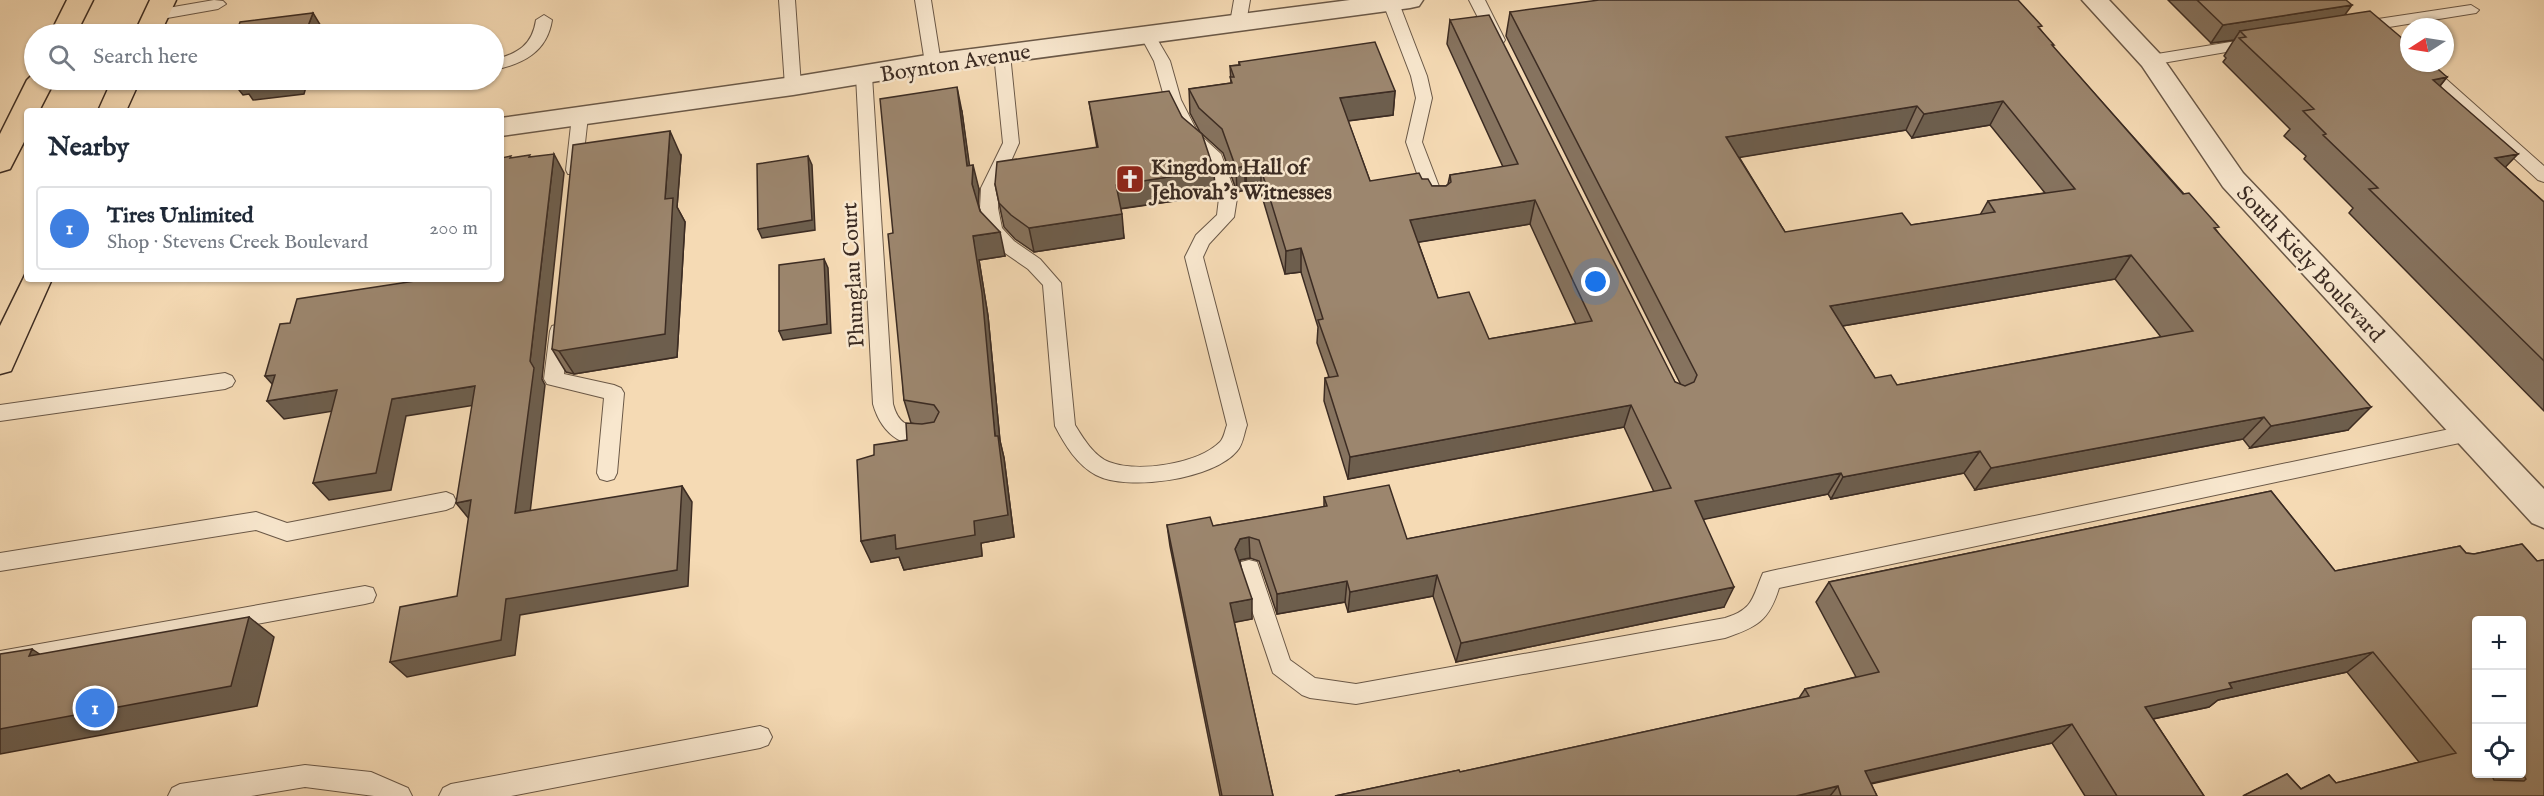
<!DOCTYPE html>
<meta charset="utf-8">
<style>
body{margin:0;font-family:"IM FELL English",serif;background:#f2f2f3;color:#1f2937}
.controls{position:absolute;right:18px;bottom:18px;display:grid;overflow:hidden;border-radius:6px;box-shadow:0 2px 4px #0004}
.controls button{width:54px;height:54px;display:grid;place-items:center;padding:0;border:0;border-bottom:2px solid #e0e1e3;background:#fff;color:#1f2937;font:30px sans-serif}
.compass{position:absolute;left:2400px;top:18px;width:54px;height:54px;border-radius:50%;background:#fff;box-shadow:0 2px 4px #0004;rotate:258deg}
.you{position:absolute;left:1596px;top:282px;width:21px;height:21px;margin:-15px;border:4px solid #fff;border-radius:50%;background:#1a73e8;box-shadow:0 0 0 9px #1a73e833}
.badge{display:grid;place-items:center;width:39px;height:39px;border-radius:50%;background:#d93025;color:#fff;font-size:20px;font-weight:700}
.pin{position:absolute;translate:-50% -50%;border:3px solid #fff;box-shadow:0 2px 6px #0006}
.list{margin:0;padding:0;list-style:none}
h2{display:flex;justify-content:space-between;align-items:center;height:78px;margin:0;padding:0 24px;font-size:26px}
h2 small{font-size:20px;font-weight:400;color:#747a83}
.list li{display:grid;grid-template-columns:39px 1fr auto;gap:18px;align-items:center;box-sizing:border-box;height:84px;margin:0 12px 12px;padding:0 12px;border:2px solid #e0e1e3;border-radius:6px}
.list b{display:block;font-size:22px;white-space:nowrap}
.list p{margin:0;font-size:20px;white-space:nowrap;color:#747a83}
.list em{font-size:20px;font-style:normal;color:#747a83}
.icon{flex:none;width:33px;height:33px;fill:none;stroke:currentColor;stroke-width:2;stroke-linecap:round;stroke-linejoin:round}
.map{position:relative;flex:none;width:2544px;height:796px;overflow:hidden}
.search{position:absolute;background:#fff;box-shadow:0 2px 4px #0004;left:24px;top:24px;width:480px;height:66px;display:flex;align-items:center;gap:15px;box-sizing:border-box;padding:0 21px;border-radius:33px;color:#747a83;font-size:22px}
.panel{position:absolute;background:#fff;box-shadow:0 2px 4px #0004;left:24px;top:108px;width:480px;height:174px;border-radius:6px}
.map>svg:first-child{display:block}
</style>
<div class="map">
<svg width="2544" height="796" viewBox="0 0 2544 796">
<rect width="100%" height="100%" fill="#f5dab4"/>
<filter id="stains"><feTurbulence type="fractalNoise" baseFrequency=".00333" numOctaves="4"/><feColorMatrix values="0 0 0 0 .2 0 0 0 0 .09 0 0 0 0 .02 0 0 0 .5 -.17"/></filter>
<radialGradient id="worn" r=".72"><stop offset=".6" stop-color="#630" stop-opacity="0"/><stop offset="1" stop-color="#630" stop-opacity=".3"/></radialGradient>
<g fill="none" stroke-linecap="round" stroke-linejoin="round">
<g stroke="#6a5847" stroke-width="2">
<path id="service" d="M214,0L223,1L226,4L218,9L156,20L148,15L156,10Z
M779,0H795L801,86L799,90H787L785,86Z
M915,0H931L941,63L939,67H927L925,63Z
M1234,0H1250L1246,23L1238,28L1230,23Z
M1385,0H1397L1399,3L1427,76L1432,98L1422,142L1445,202L1442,206H1430L1427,202L1406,142L1416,98L1411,76L1383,3Z
M1469,0H1485L1505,40L1503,43H1491Z
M2471,5L2479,10L2476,13L2358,32L2350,27L2358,22Z
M544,15L552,20C547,52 523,64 494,70V60C518,53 532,46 536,20Z
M1148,30L1153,32L1170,61L1181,100L1198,133L1221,154L1237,198L1234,217L1209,244L1203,257L1247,425C1244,433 1243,445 1237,451C1214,479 1128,492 1096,475C1077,465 1065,445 1055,426L1043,285L1028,269L1002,251L988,234L980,208L981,188L1003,143L994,54L1002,49L1010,54L1019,143L999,188L998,208L1002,228L1014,241L1040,259L1061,283L1075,425C1083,438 1094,456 1109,462C1138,473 1198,464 1220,442C1224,438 1225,430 1227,425L1185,257L1196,235L1217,215L1219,198L1205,157L1186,140L1165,100L1154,61L1140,35Z
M2255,38L2261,40L2263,43L2261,46L2151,65L2143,60L2151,55Z
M2410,63H2428L2544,166V182L2538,180Z
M864,71L872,76L893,404C901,434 918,423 940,430L943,436L940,442C907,453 882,436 873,404L856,76Z
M321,80H382C373,91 330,92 321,80Z
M580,111L586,112L588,116L582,170L580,174H568L566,170L572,116L574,112Z
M559,324L566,326L568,331L564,374L614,385L621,388L624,393L617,473L614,479L607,481L600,479L597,473L604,398L547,384L544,379L550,331L552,326Z
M225,373L232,376L235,381L232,386L225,389L0,421V405Z
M2469,425L2476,427L2479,433L2476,439L2469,441L1779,588C1769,621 1757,627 1725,638L1356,704L1310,698L1302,695L1273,673L1238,569L1241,562L1249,560L1257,562L1290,660L1315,678L1356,684L1725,618C1754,609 1752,598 1763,573L1771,571Z
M446,492L453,495L456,501L453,507L446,510L287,541L256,530L0,571V553L256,512L287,523Z
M365,586L373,588L376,595L373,602L365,604L0,671V651Z
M760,726L768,729L772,737L768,745L760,748L511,796H439L443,788L451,784Z
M305,765L371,772L408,788L412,796H374L305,787L251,796H168L172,788L180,784Z"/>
</g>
<g stroke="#6a5847" stroke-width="3">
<path id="minor" d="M1350,0H1423L1419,6L1410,8L933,72L793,95L501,136V118L793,77L933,54Z
M2082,0H2109L2160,54L2243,173L2544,489V528L2532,523L2223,187L2142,66Z"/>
</g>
<g stroke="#3c2c23" stroke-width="3">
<path id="primary" d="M67,0H93L76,34H50Z
M150,0H176L160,34H134Z
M34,73V80H55L39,111H27V136L10,169L0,172V134L27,80Z
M112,80H140L126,111H98Z
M27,271V279H52L11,371L0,374V326Z"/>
</g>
<use href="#service" fill="#f8e7ce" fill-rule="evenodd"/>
<use href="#minor" fill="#f8e7ce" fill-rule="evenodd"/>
<use href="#primary" fill="#f5dab4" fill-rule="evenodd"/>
</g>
<path fill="#86735f" stroke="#3c2c23" stroke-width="1.5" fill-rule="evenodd" d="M2168,0H2346L2345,15L2447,77L2440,86L2505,167L2544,202V411L2349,213L2353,208L2304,159L2306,156L2284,136L2290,129L2223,62L2226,58L2224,56L2234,40L2211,43Z
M1510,12L2040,29L2053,47L2217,231L2348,430L2250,448L2243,439L1975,490L1964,473L1831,499L1828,494L1703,519L1724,607L1456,662L1433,596L1348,612L1345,602L1277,614L1259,561L1250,558L1240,560V562L1252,619L1234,622L1273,796H1220L1170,546L1167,525L1213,526L1324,507V497L1407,539L1654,492L1624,427L1348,479L1324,401L1325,378L1329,377L1317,343L1318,327L1301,272L1285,274L1261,193L1247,195L1245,190L1237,192L1223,153L1200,132L1190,113L1189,89L1231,83L1230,66L1239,65V62L1395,91L1393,115L1348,121L1370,181L1422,179L1432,186H1446L1448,184L1450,175L1503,167L1447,44L1450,20L1675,382L1681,385L1506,36ZM1990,125L2045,193L1988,201L1980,215L1911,225L1785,232L1739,157L1906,130L1912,138ZM1530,224L1576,324L1489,339L1438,298L1418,242ZM2115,279L2161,337L1897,385L1875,378L1842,326Z
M1089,102L1182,117L1214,170L1215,195L1120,209L1124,238L1034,252L1015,239L1004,227L995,184L1097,148Z
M962,112L969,166L979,189L978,203L980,211L1005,256L979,260L988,316L1000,441L1004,458L1014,537L981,543L982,556L904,570L899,557L871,562L874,455L907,440L916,424L911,423L904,400L893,233Z
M681,156L677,207L685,222L677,357L574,374L566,372L552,349Z
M2271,491L2335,571L2460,546L2466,553L2474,554L2522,544L2537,561L2543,560H2544V796H2243L2287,774L2301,789L2329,775L2336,783L2419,762L2347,672L2218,700L2209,707L2153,719L2204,796H2085L2052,743L1871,784L1877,796H1335L1459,770L1460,772L1799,698L1805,689L1856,677L1816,602L1829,582ZM2476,621H2522V774H2476Z"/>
<path fill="#6d5e4d" stroke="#3c2c23" stroke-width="1.5" d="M2352,5L2339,23L2240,31L2234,40L2211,43L2223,25Z
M313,13L324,31L323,34H305Z
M2447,77L2427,102L2433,80Z
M231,80H308L304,94L253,100L249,94L243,95Z
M957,87L962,112L973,190L967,166Z
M1395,91L1393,115L1339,122L1340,98Z
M2003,101L1990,125L1912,138L1924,114Z
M1917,106L1906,130L1718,161L1726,137Z
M670,131L681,156L677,207L685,222L677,357L574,374L559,351L665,199Z
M554,154L564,173L542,379L545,385L528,530L515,513L530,361Z
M2518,154L2495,178V158Z
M808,156L812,165L815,230L762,238L758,229Z
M973,165L979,189L978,209L972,184Z
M1245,166V190L1237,192L1236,168Z
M1261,169V193L1247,195L1246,172Z
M1214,170L1215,195L1118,209L1116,185Z
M1535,200L1530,224L1407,244L1410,220Z
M1122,214L1124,238L1034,252L1029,228Z
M1000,232L1005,256L979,260L988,316L1000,441L1004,458L1014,537L981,543L982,556L904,570L899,557L871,562L861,541L974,521L995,436L973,236Z
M1301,248V272L1285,274L1286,251Z
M2131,255L2115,279L1819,330L1830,306Z
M824,259L828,268L831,333L783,340L779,331Z
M275,375L281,394L265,376Z
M475,386L488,403L406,416L391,490L329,500L313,483L392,399Z
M337,390L352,408L284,419L267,401Z
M1631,405L1624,427L1348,479L1350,457Z
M2371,407L2348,430L2250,448L2271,426Z
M2264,417L2243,439L1975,490L1991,468Z
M1980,451L1964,473L1831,499L1843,477Z
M1841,473L1828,494L1686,523L1695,501Z
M682,486L692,502L688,586L520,615L515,655L407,677L390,662L506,599Z
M471,500L470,520L456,503Z
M1249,537L1250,558L1240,560L1236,570L1235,549L1240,539Z
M1437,575L1433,596L1348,612L1350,592Z
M1347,581L1345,602L1277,614V594Z
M1734,587L1724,607L1456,662L1461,643Z
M1252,599V619L1231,623L1230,603Z
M249,617L274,637L257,706L0,754V729Z
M32,649L62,669L29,656Z
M2373,652L2347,672L2218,700L2209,707L2124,725L2145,707L2229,683Z
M2072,724L2052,743L1850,788L1865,771Z
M1838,786L1830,796H1796Z"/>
<path fill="#9c866e" stroke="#3c2c23" stroke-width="1.5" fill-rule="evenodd" d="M1599,0H2018L2042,26L2038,27L2054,45H2052L2183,194L2189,193L2219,227L2214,228L2371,407L2271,426L2264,417L1991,468L1980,451L1843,477L1841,473L1695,501L1734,587L1461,643L1437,575L1350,592L1347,581L1277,594L1259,540L1249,537L1240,539L1235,549L1252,599L1230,603L1273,796H1222L1167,525L1210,517L1213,526L1327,506L1324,497L1389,485L1407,539L1671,488L1631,405L1350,457L1325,378L1338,376L1318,320L1323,319L1301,248L1286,251L1261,169L1246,172L1245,166L1236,168L1222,129L1199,108L1189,89L1232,83L1230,77H1234L1230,66L1240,65L1239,62L1375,42L1395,91L1340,98L1370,181L1419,173L1422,179H1428L1432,186H1446L1451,182L1450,175L1518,164L1450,20L1489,15L1675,382L1685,386L1694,382L1697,375L1510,12ZM2003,101L2075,189L1988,201L1995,212L1911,225L1902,213L1785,232L1726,137L1917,106L1924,114ZM1535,200L1592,321L1489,339L1469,292L1438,298L1410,220ZM2131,255L2193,331L1897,385L1891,375L1875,378L1830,306Z
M2197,0H2346L2352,5L2223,25Z
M2370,11L2409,44V63H2431L2447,77L2433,80L2518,154L2495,158L2544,202V361L2369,189L2378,188L2323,135L2326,134L2303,111L2314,109L2239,38L2246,37L2240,31Z
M313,13L305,34H236L240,22Z
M241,80H261L240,82Z
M957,87L967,166L973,165L972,184L980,211L1000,232L973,236L982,293L995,436H998L1008,515L974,521L975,535L896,549L895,535L861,541L857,460L874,455V445L907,440L906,423L922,424L934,422L939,412L934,405L904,400L888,234L893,233L880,99Z
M1169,91L1182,117L1202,134L1214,170L1116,185L1122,214L1029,228L1011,215L999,203L995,184L997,162L1098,147L1089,102Z
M670,131L665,199L673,198L665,334L559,351L552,349L573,145Z
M554,154L530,361L534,368L515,513L682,486L677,570L506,599L501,640L390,662L400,607L457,596L471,500L456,503L475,386L392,399L376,473L313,483L337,390L267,401L275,375L265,376L280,324L290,323L297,299L428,279H501V158L511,156L510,158L530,155L529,157Z
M808,156L812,220L758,229L757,164Z
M824,259L827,324L779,331V265Z
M2271,491L2335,571L2460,546L2466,553L2474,554L2522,544L2537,561L2543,560H2544V796H2243L2287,774L2301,789L2329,775L2336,783L2456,753L2373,652L2229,683L2232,688L2145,707L2204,796H2117L2072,724L1865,771L1877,796H1841L1838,786L1796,796H1335L1459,770L1460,772L1809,696L1805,689L1879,672L1829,582ZM2476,621H2522V772L2526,779L2524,781L2494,780L2491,774H2476Z
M249,617L231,686L0,729V654L32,649L29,656Z"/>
<defs>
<g id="church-square" transform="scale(1.5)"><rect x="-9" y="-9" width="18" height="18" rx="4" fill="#8f2418" stroke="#f8e7ce"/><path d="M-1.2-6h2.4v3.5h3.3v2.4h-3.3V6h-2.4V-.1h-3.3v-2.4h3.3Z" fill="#fff"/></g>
</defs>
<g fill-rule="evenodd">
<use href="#church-square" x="1130" y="179"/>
</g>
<g text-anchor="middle" stroke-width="5" stroke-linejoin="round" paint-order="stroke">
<g font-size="22" fill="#3c2c23" stroke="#f8e7ce">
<text transform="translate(955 62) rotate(-9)" y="8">Boynton Avenue</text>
<text transform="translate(2311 263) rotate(47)" y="8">South Kiely Boulevard</text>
<text transform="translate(852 275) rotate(-93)" y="8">Phunglau Court</text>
</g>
<g font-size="22" font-weight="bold" fill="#3c2c23" stroke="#f8e7ce" text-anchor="start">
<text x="1151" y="174">Kingdom Hall of<tspan x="1151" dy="25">Jehovah’s Witnesses</tspan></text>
</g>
</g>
<rect width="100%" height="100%" filter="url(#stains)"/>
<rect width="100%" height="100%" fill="url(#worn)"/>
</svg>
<div class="controls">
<button>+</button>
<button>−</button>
<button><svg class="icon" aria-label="locate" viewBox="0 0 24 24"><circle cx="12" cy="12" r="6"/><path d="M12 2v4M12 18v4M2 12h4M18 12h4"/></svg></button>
</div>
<svg class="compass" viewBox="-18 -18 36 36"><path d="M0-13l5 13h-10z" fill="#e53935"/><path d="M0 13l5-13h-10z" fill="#747a83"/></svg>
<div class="you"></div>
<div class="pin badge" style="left:95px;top:708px;background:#3f7fe0">1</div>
<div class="search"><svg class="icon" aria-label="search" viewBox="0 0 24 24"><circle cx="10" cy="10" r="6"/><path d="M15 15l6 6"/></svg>Search here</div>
<section class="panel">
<h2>Nearby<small></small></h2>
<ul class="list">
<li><span class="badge" style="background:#3f7fe0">1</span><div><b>Tires Unlimited</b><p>Shop · Stevens Creek Boulevard</p></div><em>200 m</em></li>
</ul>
</section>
</div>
